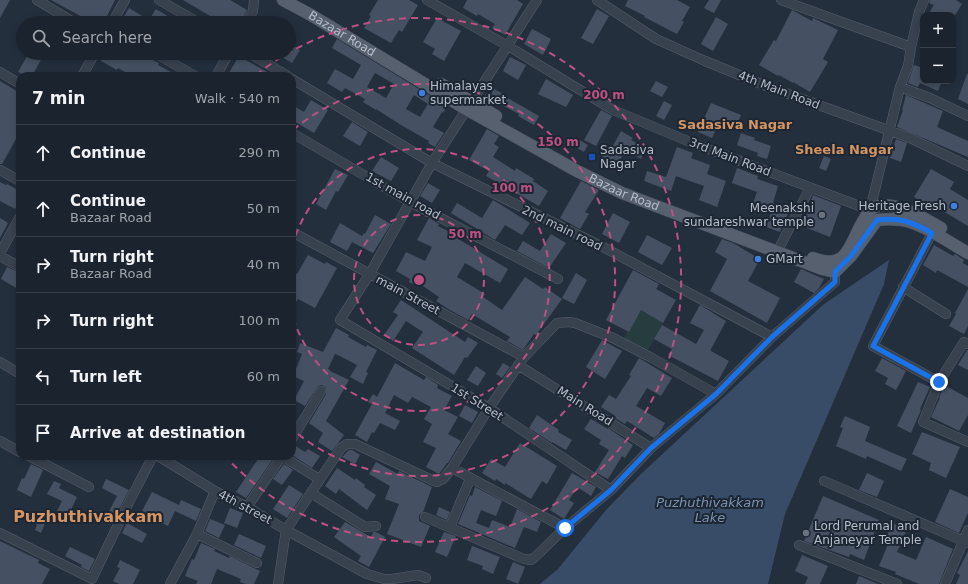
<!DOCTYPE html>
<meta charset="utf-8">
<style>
body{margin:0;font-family:"DejaVu Sans",sans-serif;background:#282f3a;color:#f1f3f6}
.controls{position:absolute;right:12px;top:12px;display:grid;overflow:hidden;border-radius:8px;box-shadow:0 2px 6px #0003}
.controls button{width:36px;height:36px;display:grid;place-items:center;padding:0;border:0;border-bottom:1px solid #39404a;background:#1b232e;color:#f1f3f6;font:20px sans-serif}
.stop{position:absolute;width:12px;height:12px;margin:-9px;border:3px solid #1a73e8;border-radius:50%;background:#fff}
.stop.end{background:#1a73e8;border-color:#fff;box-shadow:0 1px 4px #0008}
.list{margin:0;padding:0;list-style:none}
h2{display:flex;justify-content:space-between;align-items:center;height:52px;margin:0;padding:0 16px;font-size:17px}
h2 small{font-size:13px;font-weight:400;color:#a0a4aa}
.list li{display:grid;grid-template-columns:26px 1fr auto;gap:12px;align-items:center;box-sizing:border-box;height:56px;padding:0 16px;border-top:1px solid #39404a}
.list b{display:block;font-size:15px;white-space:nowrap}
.list p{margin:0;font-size:13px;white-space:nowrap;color:#a0a4aa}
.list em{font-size:13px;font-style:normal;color:#a0a4aa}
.icon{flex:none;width:22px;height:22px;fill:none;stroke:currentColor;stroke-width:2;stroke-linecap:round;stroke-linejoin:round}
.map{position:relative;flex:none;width:968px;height:584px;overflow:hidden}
.search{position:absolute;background:#1b232e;box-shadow:0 2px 6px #0003;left:16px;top:16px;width:280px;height:44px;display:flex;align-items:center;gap:10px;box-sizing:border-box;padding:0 14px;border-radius:22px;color:#a0a4aa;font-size:15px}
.panel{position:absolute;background:#1b232e;box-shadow:0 2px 6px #0003;left:16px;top:72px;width:280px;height:388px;border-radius:12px}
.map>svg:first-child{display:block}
</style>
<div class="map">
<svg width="968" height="584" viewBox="0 0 968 584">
<rect width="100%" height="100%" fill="#242f3e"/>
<path fill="#263c3f" d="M642,309L663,323L647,352L624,338Z"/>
<path fill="#394c67" d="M889,260L884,284L785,514L768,584H540L558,569L606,510L641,474L824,304Z"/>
<path fill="#455162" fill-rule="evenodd" d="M0,0H10L0,18Z
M51,0H115L106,18H108L106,23H88L83,20L84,18Z
M183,0H230L247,10L240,23H222Z
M378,0H409L418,5L402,32L399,30L391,43L364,28L371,16L369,15Z
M467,0H517L523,4L505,35L492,28L495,24L478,14L477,16L463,8Z
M628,0H677L690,7L682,21L684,22L677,34L644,17L645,16L625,6Z
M709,0H721L714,13L704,8Z
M930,0H956L962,4L954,17L953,15H928L934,5L929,3Z
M129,8L149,20L156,9L179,23H120Z
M597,9L609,16L593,44L581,38Z
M792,10L812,21L813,18L838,30L823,59L828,62L810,92L793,82V83L779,75L778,76L759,65L774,40L776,41Z
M716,17L728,24L713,51L701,44Z
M437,18L461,31L444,61L432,54L435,49L423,42Z
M532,29L551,39L543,55L524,44Z
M337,39L447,106L443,113L442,112L433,127L444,133L435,147L428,143L429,141L401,125L376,109V110L363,102L365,99L345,88L342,92L327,83L335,69L353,79L361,65L332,48ZM375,73L394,84L386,98L367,87ZM414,95L428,104L420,117L406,109Z
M289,44L300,50L292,63L275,53H289Z
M29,53H32L42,58L32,76H26L18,72Z
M105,53H137L159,63L158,65L178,76H132L118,68L117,70L101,61Z
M239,56L258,67L275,76H227Z
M510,57L526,65L518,80L503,71Z
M914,65L923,68V81H942L938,91L920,83L918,87L908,83Z
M967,74H968V104L958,99Z
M546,79L573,95L566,107L538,94Z
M0,81L20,93V132L2,164H0Z
M656,81L668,87L662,97L650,91Z
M494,89L505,95L504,96L539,116L534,125L518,116L519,114L489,98Z
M906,95L943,111L937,127L968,141V157L897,127L903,110H902Z
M311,100L328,110L314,133L292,120V105L304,112Z
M664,101L672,105L664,120L656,116Z
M711,103L741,115L736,127L720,119L712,138L698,132Z
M601,110L612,116L596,146L584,140Z
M352,122L368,132L360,146L343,136Z
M487,129L499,136L494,144L499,147L493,157L515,171L516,168L534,179L533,181L548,191L539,206L486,176L489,171L469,160Z
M621,131L633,138L631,140L646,148L641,159L626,150L614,169L600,161L605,151L609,153Z
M741,133L755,138L754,140L771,146L767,159L757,156L758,153L737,145Z
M574,137L588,145L584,152L570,144Z
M896,139L907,143L901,162L890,158Z
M677,147L693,153L691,158L710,165L707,174L726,181L717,207L699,200L704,186L684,179L676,176L671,191L644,181L647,171L666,177Z
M824,156L831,159L826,171L819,168Z
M381,157L399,168L391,181L372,171Z
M737,168L758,176L757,179L778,186L773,203L790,209L780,232L766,227L771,213L752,206L757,192L732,183Z
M335,169L348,175L338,192L336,191L326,210L316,204Z
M931,169L954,182L950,189L968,200V226L938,208L937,211L914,197Z
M581,181L599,190L585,212L589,214L580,229L560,218Z
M0,182L6,185L7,184L20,191V201L15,209L0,201Z
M428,183L440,190L432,203L420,196Z
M813,195L841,206L830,237L802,226Z
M493,200L530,223L522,235L505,225L495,240L451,213L457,203L482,218Z
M613,213L630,222L619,243L602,234Z
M375,215L391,224L373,253L352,242L347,251L330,242L340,223L362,236L364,233L365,234Z
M0,218L8,223L0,238Z
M429,218L439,224L438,226L456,235L455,237L508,269L500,283L465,263L457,277L485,294L483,297L502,310L525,277L543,289L545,287L562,299L536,335L534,334L523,350L507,341L510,337L472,314L468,320L450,310L436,301L439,297L420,284L419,287L409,282L410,279L396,271L406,252L425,261L432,247L417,240Z
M551,234L566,243L549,268L517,251L523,241L540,251Z
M647,235L672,248L662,265L638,252Z
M722,239L733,243L760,259L748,281L780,298L767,323L710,291L727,259L715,252Z
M934,245L953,256L955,254L964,260L963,263L968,266V287L937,270L936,273L923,265Z
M308,255L325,264L326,262L337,268L315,308L298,299L292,309V277L294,273L297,274Z
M7,267L20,273V284L18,289L1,279Z
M801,269L824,279L819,288L814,293L794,282Z
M633,270L659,284L656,289L676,300L663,323L641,310L629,332L606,320Z
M576,273L587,280L574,304L562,298Z
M968,289V326L964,334L949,326L956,314L955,313Z
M401,300L465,342L468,337L478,343L467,358L465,357L454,375L412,348L423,332L406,321L393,341L384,335L398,315L393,312Z
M700,305L726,321L711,349V351L729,361L718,381L668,355L672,349L654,339L662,325L696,344L704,330L690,323Z
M336,328L349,335L348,337L366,347L367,345L377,350L366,372L368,373L363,384L350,377L357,365L338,355L335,354L328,369L330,370V371L349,380L326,421L344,435L332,451L318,442L323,433L309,423L326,394V388L322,385L318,386L305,406L294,400L304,381L293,376L302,354L297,352L300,343L323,352Z
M602,340L622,351L605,379L586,367Z
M967,350H968V370L958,365Z
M639,358L672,378L661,396L647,388L636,406L665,423L659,434L654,438L627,421L625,424L615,418L616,417L614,415L601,407L609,395L616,399L631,376L629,375Z
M882,358L906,371L896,390L885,384L888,378L875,371Z
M395,363L424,380L426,377L438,385L437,388L452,396L444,410L458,417L448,434L461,441L448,463H447L439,474L426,467L436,448L423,442L432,424L424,419L431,407L412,397L408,403L394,395L385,413L400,421L395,430L380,423L374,433L372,432L367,442L355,435L372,404L368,402L373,394L377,397Z
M503,363L510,367L502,378L496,374Z
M476,366L486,373L478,386L467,380Z
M918,382L930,387L920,409L921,410L911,433L897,426Z
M944,385L968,398V415L959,431L931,417L940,398H939Z
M465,405L478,412L472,423L459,416Z
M537,415L559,430L558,432L572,440L566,450L552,442V443L529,428Z
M845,416L870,427L865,441L907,459L901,471L867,456L866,459L836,446L843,428L840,427Z
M591,419L608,429V428L633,445L625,458L622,456L608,479L595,472L609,450L599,444L601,440L584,429Z
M922,432L960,447L946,478L929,470L931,463L912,454Z
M520,443L557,466L547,484L542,481L531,499L505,483V485L496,479L495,481L482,473L491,459L505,467Z
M292,445H294L305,452L308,449L320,456L312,468L292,455Z
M349,450H352L360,455L355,464L342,457Z
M260,456H275L246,498L236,492Z
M376,462L398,474L399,471L432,487L423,512L419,515V521L430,526L421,547L387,534L399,504L385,499L390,486L369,474Z
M31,464L43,470L31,497L17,490L22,478L24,479Z
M284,464L293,470L282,485L273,479Z
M337,468L355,480L356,478L365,485L364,487L376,495L367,510L339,489L336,494L325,486Z
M572,473L596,487L591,496L577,487L569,500L574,503L564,519L550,510Z
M867,473L884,481L877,497L859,490Z
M106,479L129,490L114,519L107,515L117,496L102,488Z
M54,481L61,484L59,488L77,497L68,516L57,511L62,501L47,494Z
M289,485L303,494L287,518L273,509Z
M475,487L502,501L496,516L481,510L476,523L489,528L492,520L510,527L517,509L541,522L537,532L524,527L515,548L458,524L470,495L472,496Z
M950,489L968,497V513L959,533L935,522Z
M152,492L179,505L181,500L201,509L196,521L175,511L168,526L141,513Z
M823,496L879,520L864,560L850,554L849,557L804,541Z
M439,507L450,512L447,520L436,515Z
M230,508L243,513L237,528L224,523Z
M41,511L49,514L41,533L35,530L37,525H36Z
M210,519L225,525L219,538L205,531Z
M345,522L371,537L373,532H376L385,537L369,567L358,561L361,556L334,537Z
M127,523L147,534L142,543L122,533Z
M892,523L907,529L897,552L916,560L926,537L953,549L939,584H919L895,574L896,572L879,566L889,542L885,541Z
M444,532L456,536L447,557L435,552Z
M239,534L266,546L261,558L234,545Z
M0,541L39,560L38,563L50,569L42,584H0Z
M201,543L215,549L214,551L229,558L230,556L260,571L254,584H246L240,582L241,579L217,569L211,584H196L198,581L185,576L192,559L194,560Z
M472,546L500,557L493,574L482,569L483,566L467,560Z
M70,547L95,559L89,571L81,567L82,565L65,556Z
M968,551V584H956L960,575L957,573Z
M802,555L828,566L820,584H805L808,577L795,571Z
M120,560L140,570L133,584H119L113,581L120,568L117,567Z
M513,562L525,567L518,584L506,579Z
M859,576L878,584H856Z"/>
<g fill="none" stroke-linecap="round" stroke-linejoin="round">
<g stroke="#565f6c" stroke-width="10">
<path id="minor" d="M37,0L75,23
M159,0L199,23
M427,0L508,46L613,110L695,144L870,210L900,87L908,66L911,47L919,12L924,0
M537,0L432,163L369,275L340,320L489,408L611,490
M597,0L656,39L705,61L766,86L910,138L968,166
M781,0L911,47
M112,23L125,0
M246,23L253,11L254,0
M155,53L195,76
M249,53L288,76
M0,72L20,84
M82,76L95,53
M216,76L229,53
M292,79L432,163L601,246L772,337
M900,87L930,98L968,116
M292,133L410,202L558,279
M0,170L20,181
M292,232L524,357
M932,233L873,346L939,382L923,422L968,442
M777,252L810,188
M0,253L20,217
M0,256L20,267
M903,287L946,314
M0,362L20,374
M518,365L651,448
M939,382L964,342L968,344
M292,439L321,391
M0,441L20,452
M29,456L89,487
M158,456L215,491L247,507L286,530L278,584
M282,456L319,479
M452,468L565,528
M824,481L968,543
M311,493L365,527L376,526
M247,507L282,456
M425,517L524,559L531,560L535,557L565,528L611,490L651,448L716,394L772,337L835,282V272
M450,527L470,479
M0,533L92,579L128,504L153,456
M197,534L257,563
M799,545L897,584
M426,578L418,575L392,579H384L367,574L286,530L341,448L347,444H355L434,481L437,482L443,479L452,468L489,408L524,357L557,323L568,322L575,323L613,338L652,358L716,394
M170,584L197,534L215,491
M945,584L968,530"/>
</g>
<g stroke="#414a57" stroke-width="13">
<g id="major">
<path id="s1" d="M283,0L311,15L466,109L577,171L622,193L822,269L835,272L851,256L877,220C885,219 893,219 902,220C922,223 950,243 968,253"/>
<path d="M441,84L496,116"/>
<path d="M813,258C850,272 849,242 865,218C866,216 868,212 870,210C888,195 925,219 941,228"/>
</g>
</g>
<use href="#minor" stroke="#38414e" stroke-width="9"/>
<use href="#major" stroke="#56606e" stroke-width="12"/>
</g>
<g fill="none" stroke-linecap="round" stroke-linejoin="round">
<path stroke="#1a73e8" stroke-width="5" d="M565,528L611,490L651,448L716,394L772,337L835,282V272L851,256L877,220C900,217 912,222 932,233L873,346L939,382"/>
</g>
<g fill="none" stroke="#bd5182" stroke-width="2" stroke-dasharray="7 5">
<circle cx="419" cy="280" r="65"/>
<path d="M292 247A131 131 0 1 1 292 313"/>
<path d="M293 130A196 196 0 1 1 293 430"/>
<path d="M256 75A262 262 0 1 1 226 457"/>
</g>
<g fill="#3f7fe0" stroke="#1d2633" stroke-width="1.5">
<circle cx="422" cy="93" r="4"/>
<circle cx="954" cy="206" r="4"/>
<circle cx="758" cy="259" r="4"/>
</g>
<rect fill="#1a4fb4" stroke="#1d2633" stroke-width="1.5" x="588" y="153" width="8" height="8" rx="2"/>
<g fill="#6b7280" stroke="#1d2633" stroke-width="1.5">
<circle cx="822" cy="215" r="4"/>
<circle cx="806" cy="533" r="4"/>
</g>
<g text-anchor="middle" stroke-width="4" stroke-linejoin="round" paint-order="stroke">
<g font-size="12" fill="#b4bcc9" stroke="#1d2633">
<text dy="4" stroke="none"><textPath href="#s1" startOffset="68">Bazaar Road</textPath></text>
<text transform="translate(779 90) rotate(21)" y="4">4th Main Road</text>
<text transform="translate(730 157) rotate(21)" y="4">3rd Main Road</text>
<text dy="4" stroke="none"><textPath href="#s1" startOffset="392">Bazaar Road</textPath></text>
<text transform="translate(403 196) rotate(29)" y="4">1st main road</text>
<text transform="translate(562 228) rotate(26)" y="4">2nd main road</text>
<text transform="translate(408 295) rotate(28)" y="4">main Street</text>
<text transform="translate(477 402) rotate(32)" y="4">1st Street</text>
<text transform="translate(585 406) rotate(32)" y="4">Main Road</text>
<text transform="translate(245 507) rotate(28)" y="4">4th street</text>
</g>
<g font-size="12" fill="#b4bcc9" stroke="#1d2633" text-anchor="start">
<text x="430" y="90">Himalayas<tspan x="430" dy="14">supermarket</tspan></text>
<text x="600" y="154">Sadasiva<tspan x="600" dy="14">Nagar</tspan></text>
<text x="946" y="210" text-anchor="end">Heritage Fresh</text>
<text x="814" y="212" text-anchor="end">Meenakshi<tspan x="814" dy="14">sundareshwar temple</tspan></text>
<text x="766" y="263">GMart</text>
<text x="814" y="530">Lord Perumal and<tspan x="814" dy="14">Anjaneyar Temple</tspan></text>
</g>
<g font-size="13" font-weight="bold" fill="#d59563" stroke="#1d2633">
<text x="735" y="129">Sadasiva Nagar</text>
<text x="844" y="154">Sheela Nagar</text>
</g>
<g font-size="13" font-style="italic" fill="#7c92b1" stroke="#1d2633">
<text x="710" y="507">Puzhuthivakkam<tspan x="710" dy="15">Lake</tspan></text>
</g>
<g font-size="16" font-weight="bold" fill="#d59563" stroke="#1d2633">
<text x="88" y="522">Puzhuthivakkam</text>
</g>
</g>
<circle cx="419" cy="280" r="6" fill="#bd5182" stroke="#1d2633" stroke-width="2"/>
<g font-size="12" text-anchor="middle" font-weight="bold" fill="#bd5182" stroke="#1d2633" stroke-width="4" stroke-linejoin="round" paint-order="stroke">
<text x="604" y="99">200 m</text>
<text x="558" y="146">150 m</text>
<text x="512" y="192">100 m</text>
<text x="465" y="238">50 m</text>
</g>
</svg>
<div class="controls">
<button>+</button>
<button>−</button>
</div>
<div class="stop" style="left:565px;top:528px"></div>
<div class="stop end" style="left:939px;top:382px"></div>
<div class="search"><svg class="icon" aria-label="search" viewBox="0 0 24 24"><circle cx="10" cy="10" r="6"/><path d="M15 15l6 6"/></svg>Search here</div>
<section class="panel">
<h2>7 min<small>Walk · 540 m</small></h2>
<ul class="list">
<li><svg class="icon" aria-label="ahead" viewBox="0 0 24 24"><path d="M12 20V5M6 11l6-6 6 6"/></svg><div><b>Continue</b></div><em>290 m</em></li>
<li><svg class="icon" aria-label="ahead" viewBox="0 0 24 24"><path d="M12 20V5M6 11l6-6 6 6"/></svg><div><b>Continue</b><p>Bazaar Road</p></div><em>50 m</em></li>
<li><svg class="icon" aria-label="right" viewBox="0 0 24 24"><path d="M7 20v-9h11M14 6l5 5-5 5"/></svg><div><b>Turn right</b><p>Bazaar Road</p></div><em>40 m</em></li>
<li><svg class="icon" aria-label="right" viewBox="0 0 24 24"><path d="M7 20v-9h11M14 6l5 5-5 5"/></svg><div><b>Turn right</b></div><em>100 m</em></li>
<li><svg class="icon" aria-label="left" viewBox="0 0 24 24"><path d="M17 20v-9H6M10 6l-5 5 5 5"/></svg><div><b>Turn left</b></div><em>60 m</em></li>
<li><svg class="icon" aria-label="arrive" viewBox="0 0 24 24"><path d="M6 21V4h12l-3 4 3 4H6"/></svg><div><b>Arrive at destination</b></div></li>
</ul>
</section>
</div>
